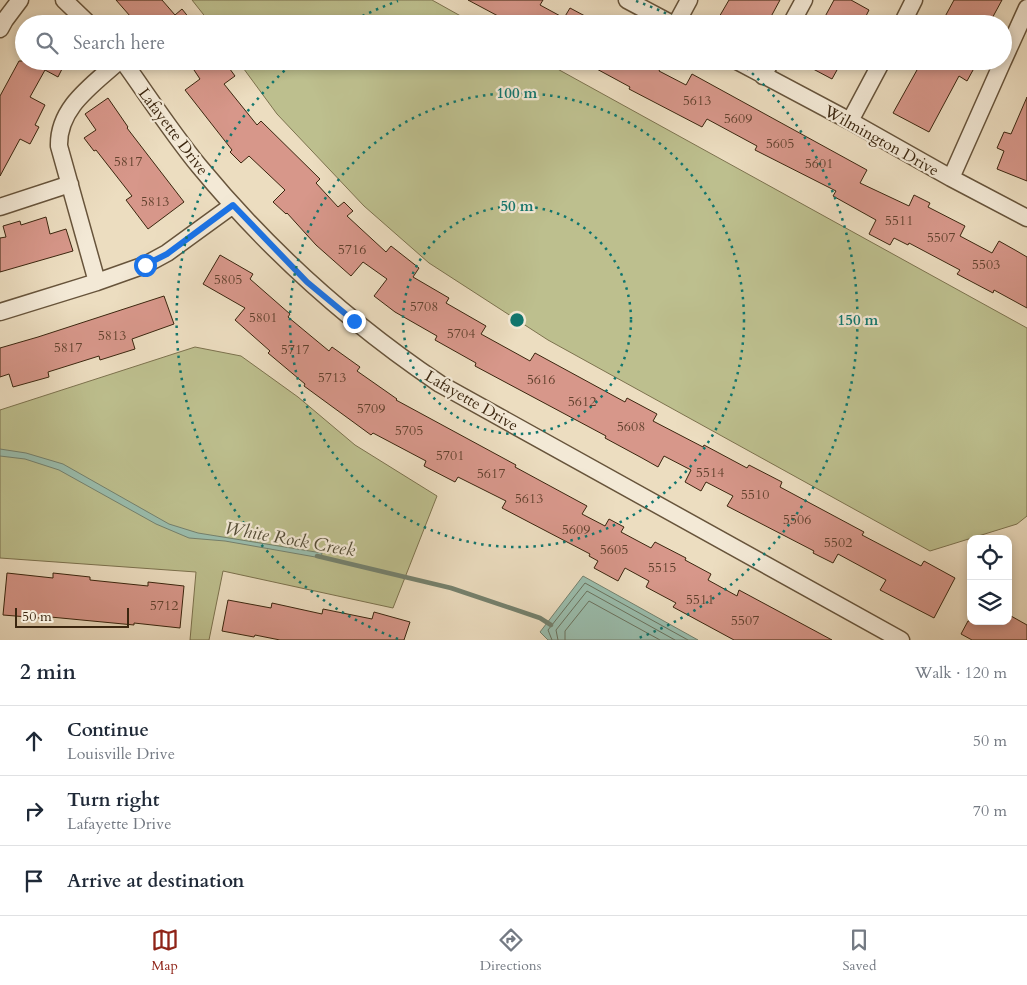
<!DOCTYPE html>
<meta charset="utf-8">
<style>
body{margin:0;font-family:Cardo,serif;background:#f2f2f3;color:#1f2937}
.controls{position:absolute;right:15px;bottom:15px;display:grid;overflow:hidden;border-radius:10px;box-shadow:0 2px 8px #0003}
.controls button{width:45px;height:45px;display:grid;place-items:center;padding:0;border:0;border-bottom:1px solid #e0e1e3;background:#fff;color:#1f2937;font:25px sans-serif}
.scale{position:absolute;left:15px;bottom:12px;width:114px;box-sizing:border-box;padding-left:5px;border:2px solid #3b260f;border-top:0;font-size:14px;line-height:18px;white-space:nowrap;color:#3b260f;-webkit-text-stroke:4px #f3e9d6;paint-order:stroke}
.stop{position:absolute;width:15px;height:15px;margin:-11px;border:4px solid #1a73e8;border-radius:50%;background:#fff}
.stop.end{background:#1a73e8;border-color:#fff;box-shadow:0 1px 5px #0008}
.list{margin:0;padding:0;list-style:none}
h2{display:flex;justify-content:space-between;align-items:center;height:65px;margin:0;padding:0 20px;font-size:21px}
h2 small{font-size:16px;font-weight:400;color:#747a83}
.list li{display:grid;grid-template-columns:32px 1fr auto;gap:15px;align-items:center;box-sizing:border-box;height:70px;padding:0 20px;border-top:1px solid #e0e1e3}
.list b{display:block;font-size:19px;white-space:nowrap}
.list p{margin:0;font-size:16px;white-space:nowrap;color:#747a83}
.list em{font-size:16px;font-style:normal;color:#747a83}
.icon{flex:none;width:28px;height:28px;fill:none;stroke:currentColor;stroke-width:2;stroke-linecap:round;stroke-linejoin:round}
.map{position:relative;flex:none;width:1027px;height:640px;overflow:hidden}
.search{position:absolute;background:#fff;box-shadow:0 2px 8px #0003;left:15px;right:15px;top:15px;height:55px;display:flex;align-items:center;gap:12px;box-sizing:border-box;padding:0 18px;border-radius:28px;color:#747a83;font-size:19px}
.sheet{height:275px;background:#fff}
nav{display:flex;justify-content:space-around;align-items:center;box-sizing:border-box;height:70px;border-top:1px solid #e0e1e3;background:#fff;font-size:14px;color:#747a83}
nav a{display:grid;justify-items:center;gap:2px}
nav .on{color:#8f2418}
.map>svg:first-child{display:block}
</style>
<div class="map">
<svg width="1027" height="640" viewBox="0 0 1027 640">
<rect width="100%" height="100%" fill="#ecddc0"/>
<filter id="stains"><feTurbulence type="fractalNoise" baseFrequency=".004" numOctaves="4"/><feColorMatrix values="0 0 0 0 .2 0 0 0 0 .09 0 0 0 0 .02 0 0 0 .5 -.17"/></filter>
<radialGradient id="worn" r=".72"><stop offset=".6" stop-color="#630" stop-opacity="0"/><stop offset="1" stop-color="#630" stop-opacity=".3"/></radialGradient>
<path fill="#bdbf8e" stroke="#7c724e" d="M192,0H432L475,24H211Z
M238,61H543L1027,328V516L1017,524L930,551L548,340L429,263L364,206L277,114Z
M195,347L241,356L298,397L355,445L437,496L393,608L223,571L209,640H190L196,572L0,558V410Z"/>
<path fill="#9abdad" stroke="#74816e" d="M0,449L26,453L63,464L169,524L198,533L322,553L321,558L225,541L189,538L156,524L59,470L25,459L0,456Z
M583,576L698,640H548L540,632Z"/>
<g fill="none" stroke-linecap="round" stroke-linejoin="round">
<path stroke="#6a725e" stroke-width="1" d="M552,640L548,630L585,583L688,640
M558,640L556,630L587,591L675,640
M565,640V631L589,601L660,640"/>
<path stroke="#74816e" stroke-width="4.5" d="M317,556L451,588L540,618L551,625"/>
</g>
<path fill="#d7978a" stroke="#3b260f" d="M116,0H162L175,15L182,9L194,24H137Z
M468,0H543L540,5L564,18L570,8L600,24H513Z
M729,0H780L767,24H715Z
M834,0H851L869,10L862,24H821Z
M954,0H1002L989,24H941Z
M19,61H66L58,77L45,70L30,97L45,105L35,125L39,127L30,144L20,139L0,176V96Z
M188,61H224L235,76L224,84L257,125L261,121L320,179L316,183L338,207L344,202L353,211L347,216L386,252L391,246L419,268L413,277L449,298L446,303L486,326L481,334L530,361L535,353L625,402L627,398L657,414L653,421L703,447L704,445L747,468L749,465L782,482L780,487L864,532L862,535L921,566L924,561L955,578L934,618L880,590L886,580L838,554L833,563L813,553L814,551L727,506L733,496L706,482L701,491L685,482L691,470L664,456L658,467L642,458L605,438L606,436L475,366L476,363L435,340L437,336L395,312L374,296L387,279L363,262L351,276L316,245L287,213L286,214L273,202L285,190L249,156L241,163L230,152L232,150L185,90L200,79Z
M582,61H664L659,71L686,85L692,74L867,170L860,183L909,206L914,195L930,203L928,207L965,226L960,236L992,253L999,241L1015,250L1027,257V308L994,290L993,293L957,274L960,270L909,243L908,245L894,238L890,245L869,234L876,220L833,196L836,191L755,150L757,146L707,119L702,127L629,89L630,87Z
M798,61H842L832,79Z
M922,61H978L967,81L959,76L929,132L893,113Z
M1027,97V181L997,169L1004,151L997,148L1004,132L1011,134Z
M108,98L128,127L127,128L184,202L148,229L126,200L132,196L96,150L94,151L84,138L96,130L85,114Z
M46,217L50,234L66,229L73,251L0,272V238L6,237L3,226L20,221L21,225Z
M220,255L253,274L250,279L290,314L288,317L329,351L332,347L360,367L357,371L397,399L396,400L516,465L515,467L587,506L582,514L605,526L609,519L624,527L621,532L651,548L655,542L686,558L685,560L711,574L708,580L737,596L739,590L832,640H734L673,607L676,603L646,587L649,581L625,568L618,581L594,568L598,561L589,556L590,554L502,508L506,501L458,477L455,482L424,466L426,461L373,433L371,435L304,386L305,384L268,353L270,351L235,320L245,308L203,284Z
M164,296L174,324L132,339L135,349L100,360L99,356L48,372L49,377L13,387L9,374L0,377V348L38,337Z
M7,573L53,578V573L90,577V580L148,586V582L184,586L180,628L134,623V625L40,616V618L3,615Z
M228,600L271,608L272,603L322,614L323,609L372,619L374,612L410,622L404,640H280L255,635L254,637L222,631Z
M1011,616L1027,625V640H972L961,634L968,621H1009Z"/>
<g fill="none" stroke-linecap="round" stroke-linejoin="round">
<g stroke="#67543b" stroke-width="19">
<path id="minor" d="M64,0L89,24
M627,0L672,24
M676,24L689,0
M791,24L804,0
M902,24L914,0
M0,29L5,20L20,0
M123,61C148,96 172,133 199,166C269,251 348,322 440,384L901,640
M737,61L850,121L951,178L1027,218
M1003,61L1027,8
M763,76L771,61
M850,121L882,61
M951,178L1003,61
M0,207L70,184
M97,282L59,146C58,107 93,85 119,61
M0,312L97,282L145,265L167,253L233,205"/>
</g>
<use href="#minor" stroke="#f3e9d6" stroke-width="16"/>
</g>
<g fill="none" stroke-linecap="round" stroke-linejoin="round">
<path stroke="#1a73e8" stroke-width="6" d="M145,265L167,254L233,205L307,282L354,321"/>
</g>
<g fill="none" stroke="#0f766e" stroke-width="2.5" stroke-dasharray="2.5 5">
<circle cx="517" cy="320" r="114"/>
<circle cx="517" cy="320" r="227"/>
<path d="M398 639A341 341 0 0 1 293 63M349 23A341 341 0 0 1 398 1M636 1A341 341 0 0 1 685 23M741 63A341 341 0 0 1 636 639"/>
</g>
<g text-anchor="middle" stroke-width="4.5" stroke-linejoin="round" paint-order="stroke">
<g font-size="14" fill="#62422e">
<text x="697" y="105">5613</text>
<text x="738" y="123">5609</text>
<text x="780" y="148">5605</text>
<text x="128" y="166">5817</text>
<text x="819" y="168">5601</text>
<text x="155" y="206">5813</text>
<text x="899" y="225">5511</text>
<text x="941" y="242">5507</text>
<text x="352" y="254">5716</text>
<text x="986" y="269">5503</text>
<text x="228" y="284">5805</text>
<text x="424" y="311">5708</text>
<text x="263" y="322">5801</text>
<text x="461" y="338">5704</text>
<text x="112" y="340">5813</text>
<text x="68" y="352">5817</text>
<text x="295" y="354">5717</text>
<text x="332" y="382">5713</text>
<text x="541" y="384">5616</text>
<text x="582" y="406">5612</text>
<text x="371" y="413">5709</text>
<text x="631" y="431">5608</text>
<text x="409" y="435">5705</text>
<text x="450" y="460">5701</text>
<text x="710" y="477">5514</text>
<text x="491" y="478">5617</text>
<text x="755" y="499">5510</text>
<text x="529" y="503">5613</text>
<text x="797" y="524">5506</text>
<text x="576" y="534">5609</text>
<text x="838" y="547">5502</text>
<text x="614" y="554">5605</text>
<text x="662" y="572">5515</text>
<text x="700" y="604">5511</text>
<text x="164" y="610">5712</text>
<text x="745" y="625">5507</text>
</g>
<g font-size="16" fill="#3b260f" stroke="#f3e9d6">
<text transform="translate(174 131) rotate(53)" y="6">Lafayette Drive</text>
<text transform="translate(882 140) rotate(29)" y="6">Wilmington Drive</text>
<text transform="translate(472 400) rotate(30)" y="6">Lafayette Drive</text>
</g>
<g font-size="18" font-style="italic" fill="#534c36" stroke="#f3e9d6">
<text transform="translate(290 539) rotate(10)" y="6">White Rock Creek</text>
</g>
</g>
<circle cx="517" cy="320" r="8" fill="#0f766e" stroke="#f3e9d6" stroke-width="2.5"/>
<g font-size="15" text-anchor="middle" font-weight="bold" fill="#0f766e" stroke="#f3e9d6" stroke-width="4.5" stroke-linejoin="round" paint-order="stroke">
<text x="517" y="98">100 m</text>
<text x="517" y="211">50 m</text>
<text x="858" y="325">150 m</text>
</g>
<rect width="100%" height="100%" filter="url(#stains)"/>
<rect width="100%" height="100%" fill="url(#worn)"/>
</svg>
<div class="controls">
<button><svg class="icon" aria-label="locate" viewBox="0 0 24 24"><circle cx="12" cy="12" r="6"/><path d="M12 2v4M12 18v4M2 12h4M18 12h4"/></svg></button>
<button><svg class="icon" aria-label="layers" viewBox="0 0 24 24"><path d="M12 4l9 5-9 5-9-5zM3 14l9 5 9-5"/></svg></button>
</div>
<div class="scale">50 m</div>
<div class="stop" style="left:145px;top:265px"></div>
<div class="stop end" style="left:354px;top:321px"></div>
<div class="search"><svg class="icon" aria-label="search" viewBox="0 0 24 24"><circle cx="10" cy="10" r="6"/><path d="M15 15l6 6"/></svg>Search here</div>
</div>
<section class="sheet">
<h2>2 min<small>Walk · 120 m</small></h2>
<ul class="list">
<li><svg class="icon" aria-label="ahead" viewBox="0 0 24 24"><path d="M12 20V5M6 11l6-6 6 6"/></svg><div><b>Continue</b><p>Louisville Drive</p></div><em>50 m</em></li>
<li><svg class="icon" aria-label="right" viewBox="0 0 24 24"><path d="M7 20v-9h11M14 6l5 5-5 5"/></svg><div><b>Turn right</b><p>Lafayette Drive</p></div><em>70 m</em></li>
<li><svg class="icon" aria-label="arrive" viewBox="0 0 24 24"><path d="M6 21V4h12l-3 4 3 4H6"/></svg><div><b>Arrive at destination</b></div></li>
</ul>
</section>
<nav>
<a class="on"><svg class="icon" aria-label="map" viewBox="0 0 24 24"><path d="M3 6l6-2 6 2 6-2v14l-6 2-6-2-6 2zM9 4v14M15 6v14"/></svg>Map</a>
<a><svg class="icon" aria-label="directions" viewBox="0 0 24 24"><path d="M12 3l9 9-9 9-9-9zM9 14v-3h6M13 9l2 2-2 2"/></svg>Directions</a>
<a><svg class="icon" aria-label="saved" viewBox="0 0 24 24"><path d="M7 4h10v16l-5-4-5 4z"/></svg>Saved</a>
</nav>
